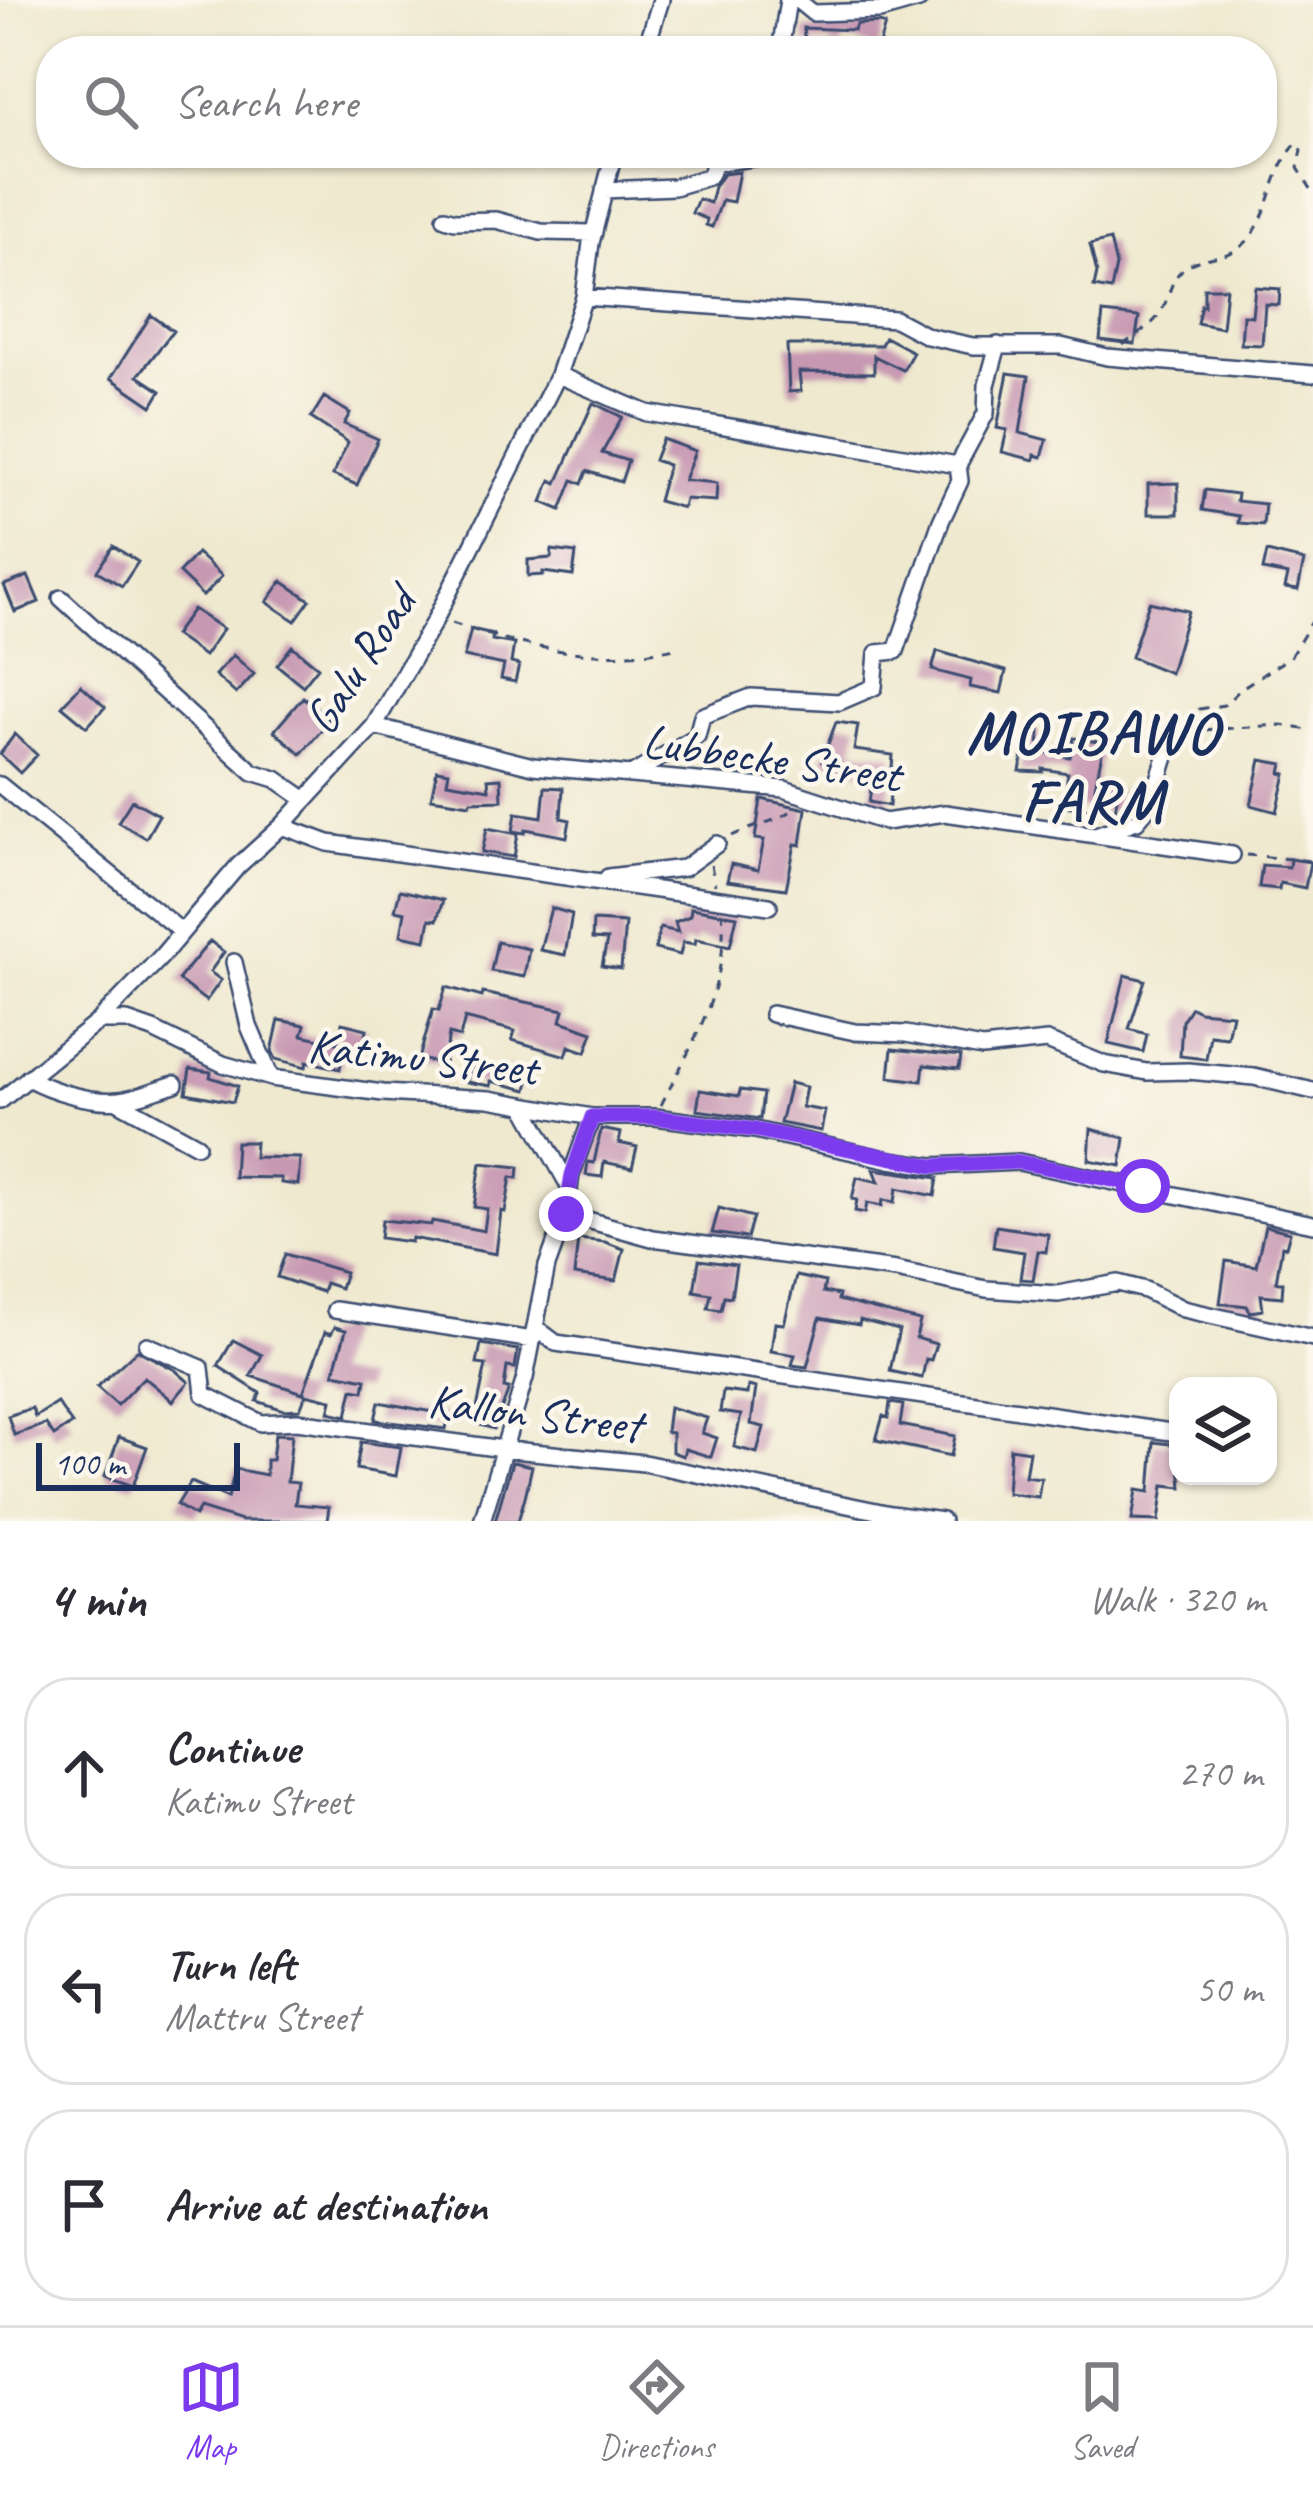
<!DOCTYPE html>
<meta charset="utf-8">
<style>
body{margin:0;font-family:Caveat,sans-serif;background:#f2f2f3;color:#2b2b33}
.controls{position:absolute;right:36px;bottom:36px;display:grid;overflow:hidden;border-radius:24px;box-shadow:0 3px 9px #0004}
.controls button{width:108px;height:108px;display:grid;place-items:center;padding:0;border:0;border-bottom:3px solid #e1e1e2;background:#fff;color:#2b2b33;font:60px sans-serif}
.scale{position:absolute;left:36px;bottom:30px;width:204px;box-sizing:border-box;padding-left:12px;border:6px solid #1b2f5e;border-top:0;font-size:33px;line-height:42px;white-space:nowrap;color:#1b2f5e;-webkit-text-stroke:9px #fbf7ec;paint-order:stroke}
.stop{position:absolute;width:36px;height:36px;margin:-27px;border:9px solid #7c3aed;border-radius:50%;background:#fff}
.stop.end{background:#7c3aed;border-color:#fff;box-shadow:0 3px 12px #0008}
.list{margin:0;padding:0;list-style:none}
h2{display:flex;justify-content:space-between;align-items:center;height:156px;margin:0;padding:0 48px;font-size:51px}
h2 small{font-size:39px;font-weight:400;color:#7c7c81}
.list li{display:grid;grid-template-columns:78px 1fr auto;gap:36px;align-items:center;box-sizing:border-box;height:192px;margin:0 24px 24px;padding:0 24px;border:3px solid #e1e1e2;border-radius:48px}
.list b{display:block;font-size:45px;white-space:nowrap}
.list p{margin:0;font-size:39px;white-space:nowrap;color:#7c7c81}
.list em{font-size:39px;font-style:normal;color:#7c7c81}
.icon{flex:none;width:66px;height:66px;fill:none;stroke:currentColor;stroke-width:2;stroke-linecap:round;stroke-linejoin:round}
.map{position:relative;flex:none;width:1313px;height:1521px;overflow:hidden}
.search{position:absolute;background:#fff;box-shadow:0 3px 9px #0004;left:36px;right:36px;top:36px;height:132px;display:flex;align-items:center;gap:30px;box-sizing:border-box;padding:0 42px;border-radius:48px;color:#7c7c81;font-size:45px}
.sheet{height:804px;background:#fff}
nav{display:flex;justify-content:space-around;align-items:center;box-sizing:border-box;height:168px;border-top:3px solid #e1e1e2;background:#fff;font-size:33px;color:#7c7c81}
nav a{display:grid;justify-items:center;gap:6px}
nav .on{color:#7c3aed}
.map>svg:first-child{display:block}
</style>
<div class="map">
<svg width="1313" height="1521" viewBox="0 0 1313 1521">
<rect width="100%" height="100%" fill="#fbf7ec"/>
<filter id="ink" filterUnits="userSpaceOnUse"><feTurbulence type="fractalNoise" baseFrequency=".00833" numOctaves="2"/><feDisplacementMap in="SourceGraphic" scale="24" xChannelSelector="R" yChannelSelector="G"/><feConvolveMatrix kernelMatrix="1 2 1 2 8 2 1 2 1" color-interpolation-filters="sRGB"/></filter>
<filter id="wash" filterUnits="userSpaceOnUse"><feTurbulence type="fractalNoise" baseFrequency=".004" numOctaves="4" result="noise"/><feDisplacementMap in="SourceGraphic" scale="48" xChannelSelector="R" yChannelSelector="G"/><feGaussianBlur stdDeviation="2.7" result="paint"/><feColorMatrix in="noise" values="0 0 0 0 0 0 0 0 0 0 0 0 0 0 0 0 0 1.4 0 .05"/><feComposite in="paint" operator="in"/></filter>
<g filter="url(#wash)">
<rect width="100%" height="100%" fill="#efe9cf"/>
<g id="blocks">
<path fill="#c798b2" d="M879,23L885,25L878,48L843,38L842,47L830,45V42L805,44L803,28L854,30L856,24Z
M739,172L733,202L722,200L712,227L706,225L707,219L692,213L698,199L710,203L714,187L723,174Z
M1110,240L1116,266L1111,290L1094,287L1097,273L1090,245Z
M1255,287L1280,289L1279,305L1265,304L1262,345L1241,344L1243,315L1252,316Z
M1204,288H1226L1222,328L1197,323L1201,305L1204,306Z
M1103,313L1139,317L1135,344L1100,340Z
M151,315L173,331L138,376L161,391L152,406L111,378Z
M885,337L913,352L903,370L874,356V373L799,372L801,391L789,392L787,345H881Z
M1008,373L1029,376L1020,433L1047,440L1042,457L1035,455L1034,460L1002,452L1007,430L997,428Z
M324,397L350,413L344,424L378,439L357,485L333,475L348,442L311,418Z
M593,403L622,417L602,453L628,461L621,482L587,471L582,484L573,480L561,510L542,502L551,480L557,483Z
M662,439L695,451L684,480L717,483L716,501L685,499L683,508L658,501L668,465L654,460Z
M1178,483V514H1148V484Z
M1205,490L1237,494L1236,501L1265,504L1263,525L1238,523L1239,516L1202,510Z
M113,546L138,562L122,586L97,571Z
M552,550L576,553L573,576L543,572V575L528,576V560L551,558Z
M1267,552L1304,561L1298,590L1285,588L1288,575L1263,570Z
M197,553L222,576L203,596L179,573Z
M28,576L39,602L15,612L4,585Z
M282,581L310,600L295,621L267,602Z
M1149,602L1188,611L1170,673L1131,657Z
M193,609L223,629L204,656L174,635Z
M471,629L493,634L492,640L514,644L511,663L519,665L515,682L501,679L504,665L464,657Z
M292,646L318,667L303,686L277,665Z
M937,651L1006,671L1001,693L970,687L971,680L932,670Z
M233,655L254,674L236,694L215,675Z
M81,685L105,707L87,727L62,706Z
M303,697L330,720L301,754L274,731Z
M836,722L858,725L854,750L893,755L889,806L869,802L873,775L822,761Z
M1028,730L1040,731L1039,751L1044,753L1070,757L1074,738L1104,743L1095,787L1118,790L1115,812L1063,806L1068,773L1043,769V772L1020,771Z
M15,734L37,755L20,773L0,754Z
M1261,760L1283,764L1281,773L1286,774L1277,812L1251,805Z
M437,770L449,772L447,782L489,789L488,779L501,778L502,800L471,801L470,804L431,798Z
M545,787L563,788L561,818L570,820L567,837L526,829L525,833L513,831L516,813L542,817Z
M761,799L806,809L801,845L795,844L786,889L727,881L731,864L758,870L764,840L755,839Z
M132,800L159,815L146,838L118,822Z
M487,828L518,834L514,857L482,852Z
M1290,859L1310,862L1305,888L1280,883L1279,889L1259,887L1262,865L1289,867Z
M400,890L443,900L437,920L430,919L426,940L401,935L405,912L395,910Z
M551,908L572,914L565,955L540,950Z
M691,908L737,916L730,946L696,939L695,944L683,942L680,955L655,949L660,928L678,932L675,922L690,916Z
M593,921L625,923L621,969L602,966L607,940L592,939Z
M210,941L224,952L210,972L221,980L206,1001L178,980Z
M497,942L529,949L524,977L491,971Z
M1125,975L1145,980L1129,1029L1147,1034L1143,1052L1108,1044Z
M446,987L482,997L483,993L564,1010L561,1021L593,1032L586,1052L569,1046L566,1056L512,1040L515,1031L465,1018L460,1037L449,1034L444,1064L419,1059L433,1009L439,1010Z
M1191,1007L1199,1011L1232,1014L1227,1037L1210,1035L1206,1059L1180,1056L1182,1021Z
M279,1020L305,1025L302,1035L337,1043L342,1023L367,1029L363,1049L343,1047L340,1069L307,1061L306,1067L276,1059L272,1051Z
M892,1049L961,1056L959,1069L924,1065L922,1081L889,1077Z
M470,1067L506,1073L508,1067L531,1072L527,1090L491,1081V1086L467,1082Z
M190,1069L211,1072L210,1077L238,1086L233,1102L186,1093Z
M790,1083L806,1087L802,1107L825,1111L821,1131L780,1123Z
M700,1090L739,1096L740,1090L763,1093L760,1119L697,1110Z
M601,1129L621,1133L619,1143L637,1147L632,1168L604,1162L602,1177L586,1175L588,1162L594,1163Z
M1091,1129L1125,1138L1121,1166L1089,1160Z
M236,1142H255L254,1157L300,1158L298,1185L281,1183V1178L234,1177Z
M481,1163L519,1167L518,1178L511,1177L505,1212L501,1211L496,1254L412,1238L411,1242L380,1238L382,1220L431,1225L432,1221L484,1231L487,1209L474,1207Z
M874,1169L938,1178L935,1196L897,1188L895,1202L883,1200L882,1206L867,1203L865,1213L855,1211L857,1200L852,1199L857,1177L879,1182Z
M719,1208L753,1217L747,1238L712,1233Z
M996,1226L1048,1234L1046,1252L1038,1251L1033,1280L1020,1279L1024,1252L993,1247Z
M1265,1226L1290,1232L1286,1247L1282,1246L1276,1282H1283L1282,1297L1261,1295L1263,1310L1250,1312L1247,1306L1220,1303L1226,1261L1256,1266Z
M578,1239L605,1242L624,1249L616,1281L574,1275Z
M285,1254L345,1272L340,1288L325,1283L322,1292L277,1277Z
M699,1260L736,1265L731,1297L724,1296L721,1310L708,1308L711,1294L694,1291Z
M796,1276L825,1282L823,1292L839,1295L838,1300L920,1321L916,1338L936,1344L931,1360L926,1359L922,1378L890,1371L899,1330L860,1320L859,1325L820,1318L807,1367L792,1365L795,1355L771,1351L775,1323L784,1324Z
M335,1327L346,1330L334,1373L366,1379L364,1391L353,1389L347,1416L329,1412L332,1400L306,1394L300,1409L284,1410L257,1401L260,1393L218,1366L233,1340L262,1355L251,1376L303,1393L325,1332L331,1334Z
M481,1344L518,1350L515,1368L507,1367L504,1388L509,1389L494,1429L480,1425L482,1420L475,1418L486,1365L477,1364Z
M137,1350L175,1370L189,1382L173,1401L144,1377L117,1405L97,1387Z
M748,1386L756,1388L751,1424L764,1427L757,1453L734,1447L741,1415L720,1412L723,1391L747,1394Z
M379,1402L449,1415L446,1429L375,1420Z
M57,1403L72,1424L54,1436L46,1424L14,1435L8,1416L32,1408L35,1417Z
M890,1403L903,1405L900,1425L955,1436L951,1456L876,1440L883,1416L888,1418Z
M669,1407L707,1418L702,1433L717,1438L711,1457L685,1449L683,1456L672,1452V1433L666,1432Z
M275,1434L292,1435L287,1482L298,1483L295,1504L329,1507L327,1521H241L200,1508L195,1516L177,1505L191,1482L228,1498L235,1469L266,1475V1460H272Z
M119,1437L147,1447L133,1486L105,1476Z
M361,1442L401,1447L396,1476L356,1469Z
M1154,1442L1178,1445L1182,1487L1164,1485L1159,1521L1132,1520L1137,1490L1150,1492Z
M1010,1448L1029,1451L1025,1476L1041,1478L1038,1497L1007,1493Z
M512,1462L532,1466L525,1497L518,1521H495Z"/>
</g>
</g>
<g filter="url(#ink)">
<use href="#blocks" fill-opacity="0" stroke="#3b4b6f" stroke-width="3"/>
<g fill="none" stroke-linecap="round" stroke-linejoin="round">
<g stroke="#3b4b6f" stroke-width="20">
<path id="minor" d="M797,0L813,13L880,11L919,0
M645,51L661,0
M780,51L788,0
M604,190L674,187L708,177L716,163L782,154
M445,218L455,221L496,220L541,232L594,233
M584,297L895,319L927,336L973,346H1061L1107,357L1313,374
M558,375L647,413L958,465
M61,598L253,772L276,779L306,800
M374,726L533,766L784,789L885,822L945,813L1232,855
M631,775L697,736L702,716L751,697L839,702L874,687L877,653L896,651L941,521L960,481L958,465L986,413L987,385L998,345
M0,785L182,932
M282,826L328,843L769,906
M1098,834L1137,821L1151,804L1175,729
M608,877L684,868L717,844
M234,962L249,1026L271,1078
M772,1014L855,1032L906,1034L982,1048L1047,1041L1104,1064L1147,1072L1188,1071L1254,1077L1313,1091
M99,1021H127L153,1030L223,1064L271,1078L383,1093L489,1099L592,1117H655L755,1130L890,1160L933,1166L1019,1162L1313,1224
M28,1078C51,1091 92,1103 119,1100C137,1098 157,1089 175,1084
M0,1101L99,1021L160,958L238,866L282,826L374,726L435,620L558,375L584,297L591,243L614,153
M117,1101L197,1145
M524,1105L569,1186
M566,1214L652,1238L896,1270L986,1289L1058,1294L1118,1283L1145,1290L1183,1309L1313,1338
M335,1310L533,1340
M536,1328L556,1343L1178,1433
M147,1345L201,1368L204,1394L261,1423L297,1421L503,1449L644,1463L891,1514L942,1521
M482,1521L525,1378L547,1266L566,1214L571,1175L592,1117"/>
</g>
<path stroke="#3b4b6f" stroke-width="3" stroke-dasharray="9 9" stroke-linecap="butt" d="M1123,345C1134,336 1151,327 1159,315C1170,300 1169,277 1187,266C1210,252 1232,263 1252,235C1273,205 1272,170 1297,143L1302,150L1298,168L1313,192
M452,623C524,648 604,665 679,647
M1185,721L1199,709L1224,705L1243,687L1290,657L1313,620
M1188,731L1281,725L1313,731
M732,836C752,826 777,822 794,809
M1246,855L1313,861
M711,865L715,885
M661,1105C693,1042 730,985 722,912"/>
<use href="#minor" stroke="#fff" stroke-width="15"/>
</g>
</g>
<g fill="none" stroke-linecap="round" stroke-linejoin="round" filter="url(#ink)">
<path stroke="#7c3aed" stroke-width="15" d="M566,1214L572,1175L592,1117H655L755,1130L933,1166L1019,1162L1143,1186"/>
</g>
<g text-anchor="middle" stroke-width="9" stroke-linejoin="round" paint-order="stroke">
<g font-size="48" fill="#1b2f5e" stroke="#fbf7ec">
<text transform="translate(359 660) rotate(-57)" y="17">Galu Road</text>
<text transform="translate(772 757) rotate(8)" y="17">Lubbecke Street</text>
<text transform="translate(423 1056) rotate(6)" y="17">Katimu Street</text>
<text transform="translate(535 1412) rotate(7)" y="17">Kallon Street</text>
</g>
<g font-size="60" font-weight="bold" letter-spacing="3" fill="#1b2f5e" stroke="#fbf7ec">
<text x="1093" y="752">MOIBAWO<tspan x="1093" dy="69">FARM</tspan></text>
</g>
</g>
</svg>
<div class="controls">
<button><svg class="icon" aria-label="layers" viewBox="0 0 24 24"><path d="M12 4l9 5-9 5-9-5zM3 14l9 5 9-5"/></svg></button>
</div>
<div class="scale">100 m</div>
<div class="stop" style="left:1143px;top:1186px"></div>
<div class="stop end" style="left:566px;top:1214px"></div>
<div class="search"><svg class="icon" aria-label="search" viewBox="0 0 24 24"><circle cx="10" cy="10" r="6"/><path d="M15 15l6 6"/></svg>Search here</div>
</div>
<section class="sheet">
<h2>4 min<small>Walk · 320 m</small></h2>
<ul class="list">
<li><svg class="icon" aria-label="ahead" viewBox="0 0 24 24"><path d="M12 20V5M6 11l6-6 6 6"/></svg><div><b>Continue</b><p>Katimu Street</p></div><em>270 m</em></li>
<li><svg class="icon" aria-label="left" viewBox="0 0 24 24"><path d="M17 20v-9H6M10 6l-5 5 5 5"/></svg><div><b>Turn left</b><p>Mattru Street</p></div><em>50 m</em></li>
<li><svg class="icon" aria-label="arrive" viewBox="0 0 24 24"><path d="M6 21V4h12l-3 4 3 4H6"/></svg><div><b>Arrive at destination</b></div></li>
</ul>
</section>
<nav>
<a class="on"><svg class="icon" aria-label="map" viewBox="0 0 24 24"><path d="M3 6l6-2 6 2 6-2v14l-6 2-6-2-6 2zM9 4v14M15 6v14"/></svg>Map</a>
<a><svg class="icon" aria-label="directions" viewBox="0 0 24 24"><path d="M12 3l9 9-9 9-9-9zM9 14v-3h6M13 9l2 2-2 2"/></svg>Directions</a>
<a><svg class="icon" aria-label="saved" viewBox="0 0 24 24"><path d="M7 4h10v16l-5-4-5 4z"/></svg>Saved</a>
</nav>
